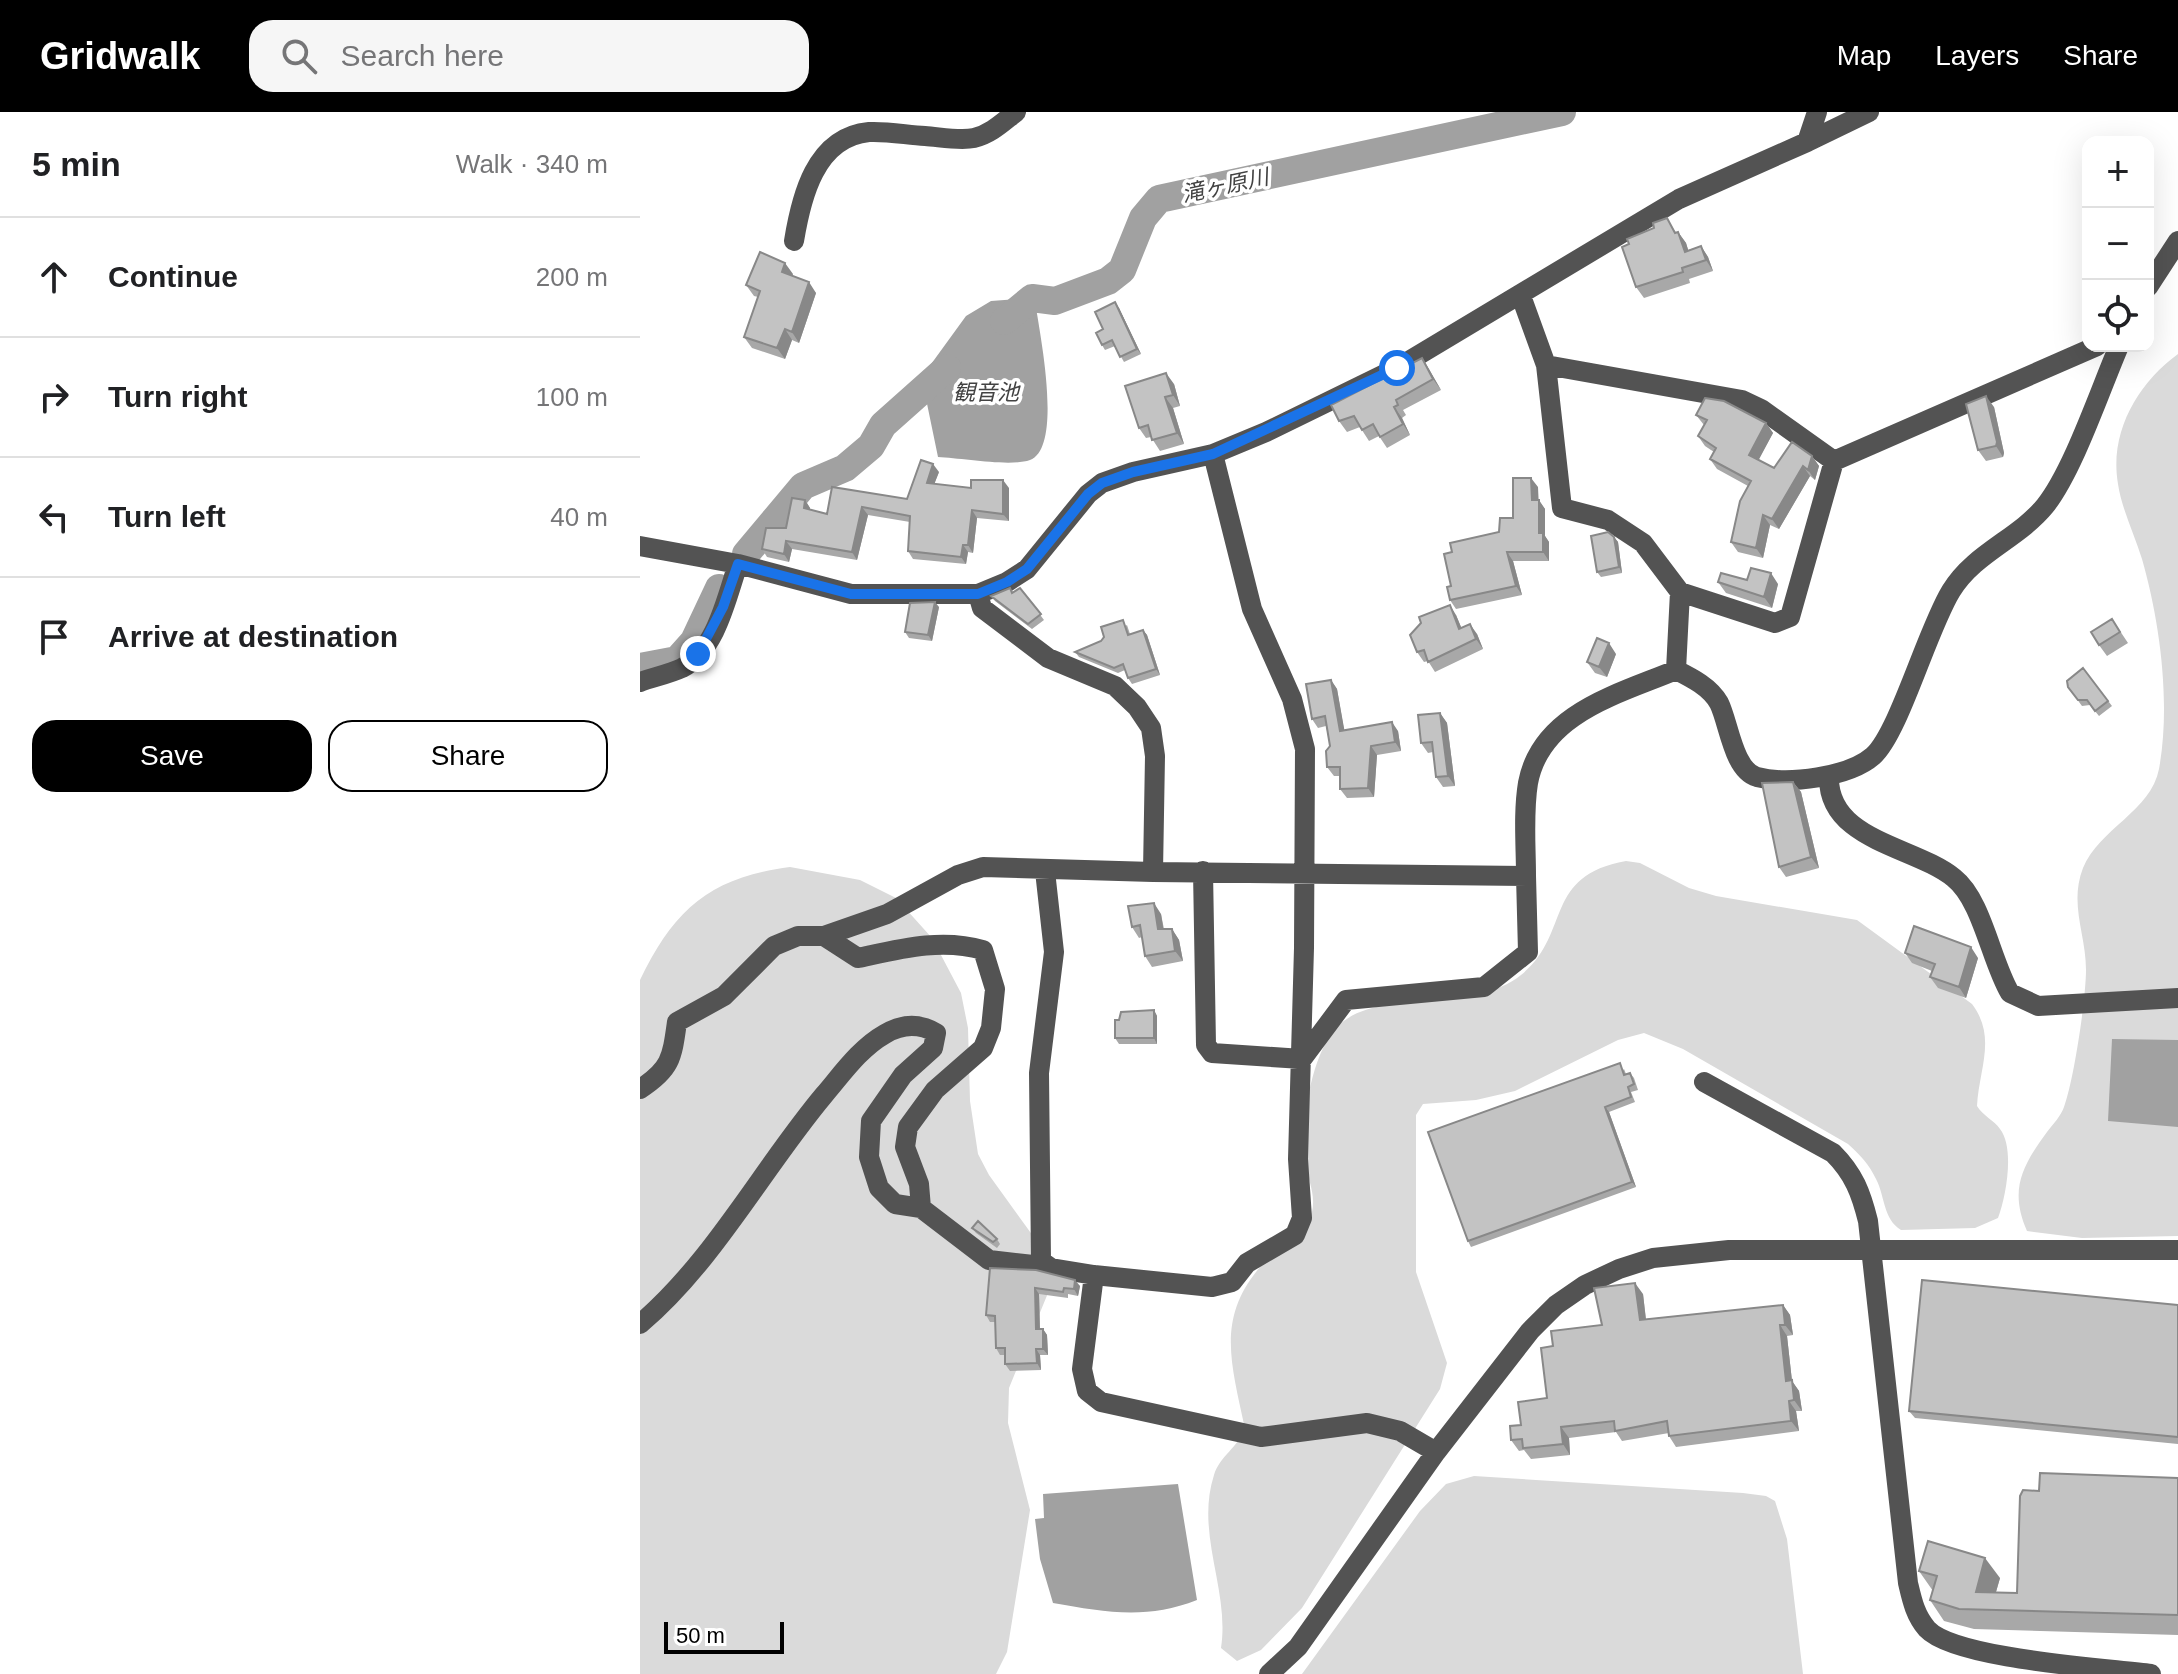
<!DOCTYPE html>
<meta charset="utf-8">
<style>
body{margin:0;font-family:Arial,"Noto Sans JP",sans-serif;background:#f6f6f6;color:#202124}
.controls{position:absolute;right:24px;top:24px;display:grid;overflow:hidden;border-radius:16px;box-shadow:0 8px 32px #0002}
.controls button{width:72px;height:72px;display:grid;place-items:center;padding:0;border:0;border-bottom:2px solid #e0e0e0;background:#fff;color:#202124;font:40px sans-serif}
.scale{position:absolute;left:24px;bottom:20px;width:120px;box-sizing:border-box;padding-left:8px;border:4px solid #000;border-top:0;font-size:22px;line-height:28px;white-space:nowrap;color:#000;-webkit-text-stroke:6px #fff;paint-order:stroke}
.stop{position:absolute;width:24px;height:24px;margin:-18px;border:6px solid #1a73e8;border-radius:50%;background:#fff}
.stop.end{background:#1a73e8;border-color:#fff;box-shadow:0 2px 8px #0008}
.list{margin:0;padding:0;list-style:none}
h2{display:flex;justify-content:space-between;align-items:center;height:104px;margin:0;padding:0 32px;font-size:34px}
h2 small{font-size:26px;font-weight:400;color:#757577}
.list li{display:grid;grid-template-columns:52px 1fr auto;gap:24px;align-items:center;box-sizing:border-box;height:120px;padding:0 32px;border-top:2px solid #e0e0e0}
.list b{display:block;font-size:30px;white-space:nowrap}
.list em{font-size:26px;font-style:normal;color:#757577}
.actions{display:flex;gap:16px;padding:24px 32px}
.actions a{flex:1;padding:18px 0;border:2px solid #000;border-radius:24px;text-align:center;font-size:28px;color:#000}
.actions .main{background:#000;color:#fff}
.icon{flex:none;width:44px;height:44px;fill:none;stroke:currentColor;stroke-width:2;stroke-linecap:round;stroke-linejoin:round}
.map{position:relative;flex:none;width:1538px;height:1562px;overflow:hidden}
header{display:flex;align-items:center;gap:48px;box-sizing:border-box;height:112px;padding:0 40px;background:#000;color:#fff}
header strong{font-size:38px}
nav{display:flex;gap:44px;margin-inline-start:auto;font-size:28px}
.search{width:560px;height:72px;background:#f6f6f6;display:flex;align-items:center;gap:20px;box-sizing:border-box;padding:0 28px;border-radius:24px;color:#757577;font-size:30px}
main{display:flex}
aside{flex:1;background:#fff}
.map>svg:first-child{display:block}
</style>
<header>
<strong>Gridwalk</strong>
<div class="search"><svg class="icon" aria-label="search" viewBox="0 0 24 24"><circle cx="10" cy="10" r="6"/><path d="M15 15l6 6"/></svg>Search here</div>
<nav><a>Map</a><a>Layers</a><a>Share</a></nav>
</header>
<main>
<aside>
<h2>5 min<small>Walk · 340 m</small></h2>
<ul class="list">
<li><svg class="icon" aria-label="ahead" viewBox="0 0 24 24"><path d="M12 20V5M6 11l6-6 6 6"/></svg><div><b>Continue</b></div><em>200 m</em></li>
<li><svg class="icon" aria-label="right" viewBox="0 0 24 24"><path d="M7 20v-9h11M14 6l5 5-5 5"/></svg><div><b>Turn right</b></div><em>100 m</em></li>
<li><svg class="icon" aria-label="left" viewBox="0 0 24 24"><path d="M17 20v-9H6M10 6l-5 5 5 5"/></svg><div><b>Turn left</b></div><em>40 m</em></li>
<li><svg class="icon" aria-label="arrive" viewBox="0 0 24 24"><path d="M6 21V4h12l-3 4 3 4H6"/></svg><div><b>Arrive at destination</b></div></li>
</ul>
<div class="actions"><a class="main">Save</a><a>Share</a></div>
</aside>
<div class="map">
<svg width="1538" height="1562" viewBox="0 0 1538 1562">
<rect width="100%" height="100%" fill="#fff"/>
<path fill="#dadada" d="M1538,242V1124L1442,1126L1387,1119C1369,1078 1382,1054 1407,1020C1413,1012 1421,1004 1424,995C1434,968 1446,886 1446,858C1446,822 1429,792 1443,756C1459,717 1511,699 1519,657C1531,591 1520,510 1502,447C1494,421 1482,398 1478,372C1469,320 1498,271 1538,242Z
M986,749L1000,751L1049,776L1076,784L1217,808L1332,892C1357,925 1339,957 1337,994C1343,1004 1354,1008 1360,1017C1375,1036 1366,1085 1358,1106L1335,1116L1261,1118C1243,1107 1245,1084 1236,1067C1229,1052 1220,1043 1208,1032L1043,937L1004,921L978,928L875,979L836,988L783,992L776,1003V1160L807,1251L800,1277L662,1496L621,1538L597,1549L581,1536C590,1478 555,1422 574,1363C580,1344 598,1335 605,1317C589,1242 574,1198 635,1139C645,1129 668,1113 672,1100C676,1082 668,1069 666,1052C660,1015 670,942 698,914C739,874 829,904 881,863C932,822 902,764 986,749Z
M150,755L220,768L256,786L292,826L321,881L328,916L330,989L338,1042L349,1063L401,1135L408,1181L369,1276L368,1311L390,1398L367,1540L356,1562H0V868C34,797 71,765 150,755Z
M834,1364L1103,1381L1126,1384L1135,1389L1147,1427L1163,1562H662L780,1399L806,1372Z"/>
<path fill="#a1a1a1" d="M392,186L395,189C399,218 424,335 390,348C370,355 322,346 298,345L285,282L273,277L326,204L351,189Z
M1472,927L1538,928V1015L1468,1009Z
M538,1372L557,1488C506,1508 465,1500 413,1491L400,1447L395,1407L404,1406L403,1382Z"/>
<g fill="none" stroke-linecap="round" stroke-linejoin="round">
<path stroke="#a1a1a1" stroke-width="28" d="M364,209L392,186L415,189L468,169L482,158L503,106L519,87L922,0
M106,442L163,374L205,356L231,334L243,313L307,256
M0,555L37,548L54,529L79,476"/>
<path stroke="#535353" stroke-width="20" d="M1167,30L1229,0
M154,129C161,86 175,25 229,20C247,19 267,23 285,24C300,25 320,29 334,26C351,22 363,10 376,0
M1508,175L1538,129
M881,184L906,253
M906,253L1102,288L1121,297L1194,349L1150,505L1135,511L1040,480L1003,431L968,408L922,396Z
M1194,349L1457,234
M0,434L98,452L211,482H338L367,470L387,457L448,382L462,371L493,360L573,342L626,320L757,256L1039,87L1167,30L1177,0
M338,482L342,496L408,546L475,574L497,595L511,616L515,644L513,760L886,764C886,734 883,701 888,671C901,601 979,582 1036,558C1052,566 1070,575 1079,591C1089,611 1093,658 1117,665C1148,673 1209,665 1233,644C1259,621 1287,518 1311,479C1334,441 1378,427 1405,394C1433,359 1460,278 1479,234
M1036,558L1040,480
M0,570C14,565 29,562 42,556C76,539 87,484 98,452
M1189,664C1187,729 1275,734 1314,766C1342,788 1351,849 1370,881L1398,894L1538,886
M405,759L414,840L399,961L401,1149L411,1156L454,1163L572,1175L592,1170L607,1151L655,1123L662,1106L658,1047L664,836L665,637L652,587L612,497L573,342
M563,759L566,933L572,941L662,947L706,888L844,875L888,840L886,764
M184,824L218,846C260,837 301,826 343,838L355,877L351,916L343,936L295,978L268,1015L265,1035L279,1072L281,1096
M1064,970L1193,1041C1214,1062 1221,1081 1228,1109L1268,1471C1272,1488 1275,1503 1287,1517C1315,1547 1465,1556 1511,1562
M0,977C31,957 32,946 37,910L84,884L134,834L158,824H184L247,802L318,763L343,755L513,760
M454,1163L442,1257L447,1279L461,1290L621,1325L727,1311L760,1319L796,1340
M0,1212C74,1149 122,1057 184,983C202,962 220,936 245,922C262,912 279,911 296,921L293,936L263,963L231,1009L229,1045L239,1076L255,1092L281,1096L349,1148L393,1153L401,1149
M629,1562L658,1535L796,1340L890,1219L916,1193L945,1173L979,1157L1013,1146L1089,1138H1538"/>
</g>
<path fill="#a8a8a8" d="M1027,106L1036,121L1038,120L1046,131L1048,138L1061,134L1068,145L1073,159L1049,167L1050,171L1004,186L996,175L989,132Z
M153,162L152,164L176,181L159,231L152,228L145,247L112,236L104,225L118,185L114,184L106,173Z
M479,196L501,242L484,250L475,234L465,238L462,233L463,217Z
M782,246L801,278L763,298L766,303L762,306L770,323L747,336L739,324L729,329L720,315L707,320L699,309Z
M534,272L540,294L533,296L544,332L520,339L511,325L506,326L499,316Z
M1354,295L1364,341L1363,345L1346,349L1338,338Z
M1056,303L1126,311L1133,321L1118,348L1134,356L1172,344L1179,354L1175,368L1170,364L1139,417L1130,413L1123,446L1098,440L1091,430L1108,374L1077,357L1070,347L1074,340L1065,334L1058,324L1064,313Z
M299,360L294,372L331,376H369V409L337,406L333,441L328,440L326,452L273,447L268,439L270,410L228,403L217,448L152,437L149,450L127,445L122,437L146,416L165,388L170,396V398L187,402L267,387Z
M898,375V388L905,397V424L909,430V449H873L882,483L816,497L810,488L812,440L859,420L873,406Z
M974,425L978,430L982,461L961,465L957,460Z
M1107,468L1138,472L1132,496L1086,481L1078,470Z
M380,476L404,508L392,517L355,489L351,484L373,480Z
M299,495L292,529L269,526L265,520Z
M816,503L821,515L837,522L843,537L795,560L788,549L784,550L777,540Z
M1472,507L1488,531L1467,544L1459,533Z
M487,513L490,522L503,518L507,523L520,563L492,572L488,566L485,558L478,561L439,545L435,540L461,529Z
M976,542L967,565L955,561L947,550Z
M1443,556L1472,594L1459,604L1450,593L1442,594L1428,575Z
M691,568L697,577L704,618L758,619L761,639L737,643L734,685L707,686L700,677V664H694L687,655L690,634L686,614L678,616L672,607Z
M800,601L807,611L815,674L803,675L796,665L793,640L788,641L781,631Z
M1153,670L1161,680L1179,756L1146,765L1139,755Z
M521,802L524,817H532L539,828L543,849L512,855L505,844L502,825L499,826L492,815Z
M1265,841L1338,846L1326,886L1298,876L1290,865L1292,859L1272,851Z
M514,898L517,904V932H479L475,926L479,908Z
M984,957L986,962L990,961L994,966L998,978L991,980L995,990L969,1000L996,1075L831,1135L828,1129Z
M332,1116L357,1127L360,1132L357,1136L336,1121Z
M396,1158L440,1174L438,1184L428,1182V1186L399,1182L400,1217H403L407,1223L408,1243H400L401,1258L370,1259L365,1252V1243H360L356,1236L355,1210H350L346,1203Z
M1003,1182L1006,1207L1143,1193L1150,1203L1153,1223L1147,1224L1152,1269L1159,1279L1162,1299H1156L1159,1319L1036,1335L1029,1324V1321L982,1329L976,1320L929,1326L930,1343L891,1347L884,1338L879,1339L871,1328L881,1313L907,1286L913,1234L962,1213Z
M1538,1193V1332L1275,1306L1269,1299Z
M1538,1366V1523L1334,1517L1304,1509L1290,1488L1293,1479L1279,1459L1360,1466L1356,1480L1377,1481L1399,1379Z"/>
<path fill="#888" d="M1038,120L1046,131L1052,150L1045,140Z
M1061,134L1068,145L1073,159L1066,148Z
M145,151L153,162L149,170L142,160Z
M169,170L176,181L159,231L152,220Z
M475,190L479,196L501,242L497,237Z
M145,217L152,228L145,247L137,236Z
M782,246L789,257L801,278L793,267Z
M526,261L534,272L540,294L533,283Z
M1346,284L1354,295L1364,341L1363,345L1356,334Z
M525,285L533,296L544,332L537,321Z
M754,295L762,306L770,323L763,312Z
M1126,311L1133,321L1116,353L1109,343Z
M1172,344L1179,354L1175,368L1168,358Z
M293,352L299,360L292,378L287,371Z
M1163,354L1170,364L1139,417L1132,407Z
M891,366L898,375L899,397L892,388Z
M363,368L369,376V409L363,402Z
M165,388L170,396L169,404L164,396Z
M899,388L905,397V424L909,430V449L903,440L899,421Z
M222,395L228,403L217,448L212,440Z
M332,398L337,406L333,441L328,433Z
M1123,403L1130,413L1123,446L1116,436Z
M974,425L978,430L982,461L979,455Z
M146,429L152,437L149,450L144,442Z
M323,433L328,440L326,452L321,445Z
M867,440L873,449L882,483L876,474Z
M1131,461L1138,472L1132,496L1124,485Z
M295,490L299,495L292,529L288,523Z
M810,493L816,503L826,527L819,517Z
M830,512L837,522L843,537L836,527Z
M503,518L507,523L520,563L516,557Z
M969,531L976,542L967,565L959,555Z
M691,568L697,577L706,627L700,619Z
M800,601L807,611L815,674L808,664Z
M752,610L758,619L761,639L755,630Z
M731,634L737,643L734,685L728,676Z
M1153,670L1161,680L1179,756L1171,745Z
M514,791L521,802L525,828L518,817Z
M532,817L539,828L543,849L535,839Z
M1331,835L1338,846L1326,886L1319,875Z
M514,898L517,904V932L514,926Z
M965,995L969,1000L996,1075L992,1070Z
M435,1168L440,1174L438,1184L434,1177Z
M995,1171L1003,1182L1007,1218L1000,1208Z
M395,1176L399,1182L400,1223L396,1217Z
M1143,1193L1150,1203L1153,1223L1145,1213Z
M1140,1213L1147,1224L1152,1269L1159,1279L1162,1299L1154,1288L1146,1269Z
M403,1217L407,1223L408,1243L403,1237Z
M396,1237L400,1243L401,1258L397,1251Z
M1149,1289L1156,1299L1159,1319L1151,1309Z
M921,1315L929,1326L930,1343L923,1332Z
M1345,1446L1360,1466L1351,1497L1336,1480Z"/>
<path fill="#c3c3c3" stroke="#888" stroke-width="2" d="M1027,106L1035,121L1038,120L1045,140L1061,134L1066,148L1042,156L1043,160L996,175L982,135L989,132L987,127L1014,116L1013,111Z
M120,140L145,151L142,160L169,170L152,220L145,217L137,236L104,225L120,179L106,173Z
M475,190L497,237L480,245L472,228L462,233L456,221L463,217L455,200Z
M782,246L793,267L756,288L758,293L754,295L763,312L740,325L733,312L722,318L714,304L699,309L691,293Z
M526,261L533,283L525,285L537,321L512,328L508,313L499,316L485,274Z
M1346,284L1357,330L1356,334L1338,338L1326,292Z
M1065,286L1084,289L1126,311L1109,343L1134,356L1152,330L1172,344L1168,358L1163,354L1132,407L1123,403L1116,436L1091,430L1100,389L1111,369L1070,347L1076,336L1058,324L1067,308L1056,303Z
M281,348L293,352L287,371L331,376V368H363V402L332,398L328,433H323L321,445L268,439L270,404L222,395L212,440L146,429L144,442L122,437L126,416H146L152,386L165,388L164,396L187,402L192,375L267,387Z
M873,366H891L892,388H899V421H903V440H867L876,474L810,488L807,475L811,474L804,442L812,440L810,431L859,420L860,406H873Z
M968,420L974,425L979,455L957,460L951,424Z
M1111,456L1131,461L1124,485L1078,470L1081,461L1107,468Z
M370,476L372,481L380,476L401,502L388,512L351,484Z
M295,490L288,523L265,520L270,491Z
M810,493L819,517L830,512L836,527L788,550L784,538L777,540L770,523L781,511L779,505Z
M1472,507L1480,520L1459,533L1451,520Z
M483,508L488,523L503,518L516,557L488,566L483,552L474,556L435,540L461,529L464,525L461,515Z
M957,526L969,531L959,555L947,550Z
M1443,556L1468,589L1455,599L1447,588H1438L1428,575L1427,569Z
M691,568L700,619L752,610L755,630L731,634L728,676L700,677V655H687L686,639L690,634L685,604L672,607L666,572Z
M800,601L808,664L796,665L792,630L781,631L778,603Z
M1153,670L1171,745L1139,755L1122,671Z
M514,791L518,817H532L535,839L505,844L500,813L492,815L488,794Z
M1274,814L1331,835L1319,875L1290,865L1295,852L1265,841Z
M514,898V926H475V908H479L481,900Z
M980,951L984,963L990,961L994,972L988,975L991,985L965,995L992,1070L828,1129L788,1020Z
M338,1109L357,1127L353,1130L332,1116Z
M350,1156L396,1158L435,1168L434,1177L424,1176L423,1180L395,1176L396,1217H403V1237H396L397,1251L365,1252V1236H356L355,1204L346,1203Z
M1282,1168L1538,1193V1325L1269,1299Z
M995,1171L1000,1208L1143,1193L1145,1213H1140L1146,1269L1152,1268L1154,1288L1149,1289L1151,1309L1029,1324L1027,1309L975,1319L974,1309L921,1315L923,1332L883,1336L882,1327L871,1328L870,1314L881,1313L878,1290L907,1286L901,1236L913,1234L911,1219L962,1213L954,1176Z
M1400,1361L1538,1366V1503L1319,1497L1290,1488L1297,1464L1279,1459L1288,1429L1345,1446L1336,1480L1377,1481L1380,1384L1383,1378L1399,1379Z"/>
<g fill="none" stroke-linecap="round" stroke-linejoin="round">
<path stroke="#1a73e8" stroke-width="10" d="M58,542L83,495L98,452L211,482H338L367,470L387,457L448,382L462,371L493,360L573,342L757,256"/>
</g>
<g text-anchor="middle" stroke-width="7" stroke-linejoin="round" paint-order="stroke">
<g font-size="22" font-style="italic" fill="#424242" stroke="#fff">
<text transform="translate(585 73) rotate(-12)" y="8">滝ヶ原川</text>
<text x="346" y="288">観音池</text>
</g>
</g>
</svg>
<div class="controls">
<button>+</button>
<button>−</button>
<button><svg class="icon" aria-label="locate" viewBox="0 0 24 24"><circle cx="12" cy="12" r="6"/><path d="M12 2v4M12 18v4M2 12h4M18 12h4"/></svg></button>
</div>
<div class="scale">50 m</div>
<div class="stop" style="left:757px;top:256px"></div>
<div class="stop end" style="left:58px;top:542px"></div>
</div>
</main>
